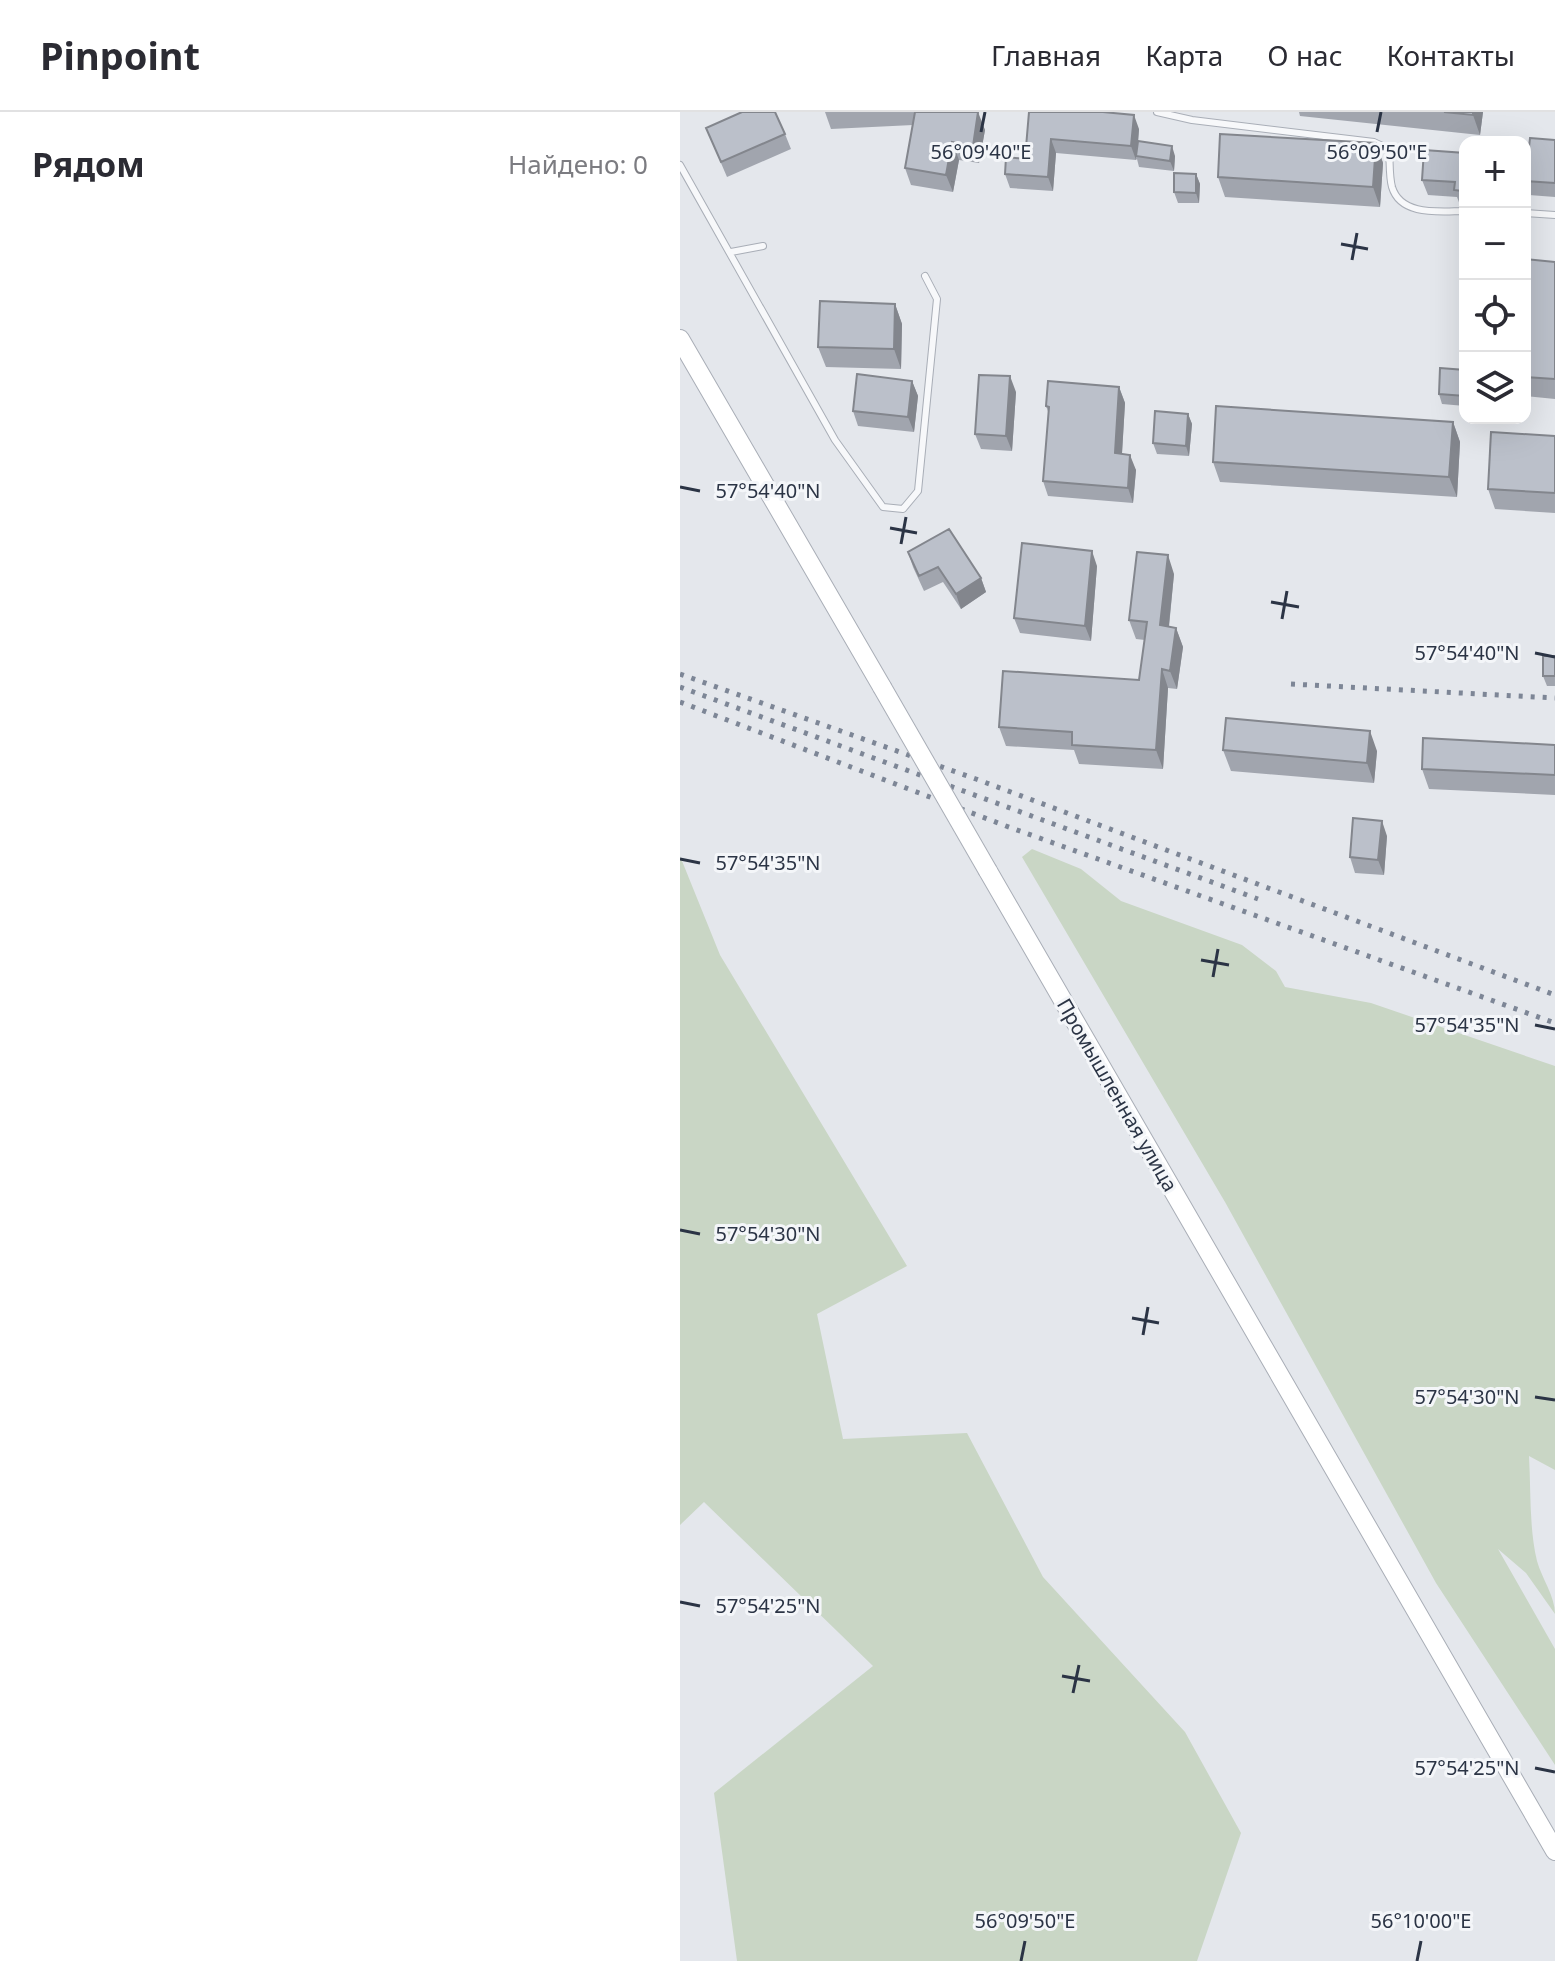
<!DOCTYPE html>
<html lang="ru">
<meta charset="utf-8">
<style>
body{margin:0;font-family:"Noto Sans",sans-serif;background:#f7f7f7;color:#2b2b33}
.controls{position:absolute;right:24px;top:24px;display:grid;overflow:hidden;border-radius:16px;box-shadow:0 8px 32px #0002}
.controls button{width:72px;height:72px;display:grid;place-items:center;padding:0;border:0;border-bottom:2px solid #e1e1e2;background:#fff;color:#2b2b33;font:40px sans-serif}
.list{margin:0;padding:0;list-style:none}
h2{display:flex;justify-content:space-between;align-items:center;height:104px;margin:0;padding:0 32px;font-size:34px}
h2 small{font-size:26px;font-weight:400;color:#7c7c81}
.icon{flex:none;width:44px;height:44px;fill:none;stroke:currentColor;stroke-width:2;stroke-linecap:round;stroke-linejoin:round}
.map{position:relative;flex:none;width:875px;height:1849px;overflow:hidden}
header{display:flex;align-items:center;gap:48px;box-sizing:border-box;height:112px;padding:0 40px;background:#fff;border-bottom:2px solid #e1e1e2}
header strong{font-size:38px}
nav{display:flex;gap:44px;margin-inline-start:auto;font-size:28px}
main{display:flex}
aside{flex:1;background:#fff}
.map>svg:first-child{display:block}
</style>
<header>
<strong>Pinpoint</strong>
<nav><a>Главная</a><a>Карта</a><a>О нас</a><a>Контакты</a></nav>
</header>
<main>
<aside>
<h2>Рядом<small>Найдено: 0</small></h2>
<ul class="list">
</ul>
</aside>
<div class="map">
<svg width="875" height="1849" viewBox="0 0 875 1849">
<rect width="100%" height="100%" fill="#e4e7ec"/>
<path fill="#c9d6c5" d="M352,737L401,757L441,789L562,833L596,859L605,875L691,891L875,954V1358L849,1344C851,1378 849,1416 857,1449C862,1467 875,1484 875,1502L846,1461L818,1437L875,1537V1653L756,1471L545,1090L342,745Z
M0,744L40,843L227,1154L137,1202L163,1327L287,1321L363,1465L505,1620L561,1721L517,1849H57L34,1681L193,1554L24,1390L0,1413Z"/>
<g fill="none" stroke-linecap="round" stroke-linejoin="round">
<g stroke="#a9aeb7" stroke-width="8">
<path id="lane" d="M477,0L512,8L694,30L709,37C710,49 709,64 712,75C721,105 761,99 785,99
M0,53L155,328L203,395L223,397L238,379L257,187L245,164
M845,101L875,103
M51,140L83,134"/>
</g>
<g stroke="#a9aeb7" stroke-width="20">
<path id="secondary" d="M0,227L202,575
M308,759L875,1739"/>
</g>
<use href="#lane" stroke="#f7f8fa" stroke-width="6"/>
<use href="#secondary" stroke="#fff" stroke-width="18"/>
<path stroke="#7d8696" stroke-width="5" stroke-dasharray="4 8" stroke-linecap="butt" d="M0,562L296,667L875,883
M611,572L875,586
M0,575L578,787
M0,590L326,714L875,911"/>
<g stroke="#a9aeb7" stroke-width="20" stroke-linecap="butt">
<path id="secondary-bridge" d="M202,575L308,759"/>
</g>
<use href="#secondary-bridge" stroke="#fff" stroke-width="18"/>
</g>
<path fill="#a1a5ae" d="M145,0H296L305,18L299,51L279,48L273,80L231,73L225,56L233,13L151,17Z
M349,0L459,17L458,29L495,44L494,59L459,55L457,47L456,48L376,41L373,79L330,76L325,62L345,47Z
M619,0H803L800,23L620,4Z
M26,16L105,22L111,37L47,65Z
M875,28V85L849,83V89H845V45H848Z
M696,31L703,51L700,95L545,85L538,65Z
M785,41V93H780L777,85L748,83L742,68Z
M516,62L520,72L519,91H498L494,80Z
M845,147L875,150V287L845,284Z
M215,192L222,212L221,257L146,255L138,235Z
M785,258V294L762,292L759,282Z
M232,269L238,284L234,320L178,314L173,299Z
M439,275L445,291L442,342L456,358L453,391L368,384L363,369L369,302L366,294Z
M336,280L332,339L301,337L295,322Z
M508,302L512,312L509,344L477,342L473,331Z
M773,310L780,330L777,385L540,370L533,350Z
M875,324V401L815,397L808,377Z
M228,440L301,466L306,480L281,497L263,470L244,479L233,455Z
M417,454L411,529L340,521L334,506Z
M494,462L489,515L496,516L503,535L497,577L488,576L483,657L399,652L394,638L326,634L319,615L459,568L465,528L456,527L449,508Z
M875,544V574H867L863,564Z
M875,633V683L749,677L742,657Z
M543,638L697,639L694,671L551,659Z
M707,724L704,763L675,761L670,745Z"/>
<path fill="#83868d" d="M298,0L305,18L299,51L293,34Z
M793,0H803L800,23L793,3Z
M454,3L459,17L457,44H456V48L451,34Z
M371,27L376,41L373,79L368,65Z
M272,30L279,48L273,80L266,63Z
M696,31L703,51L700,95L693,75Z
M492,34L495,44L494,59L490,49Z
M516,62L520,72L519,91L516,81Z
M845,72L849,83V89L845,79Z
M215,192L222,212L221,257L214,237Z
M330,264L336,280L332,339L326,324Z
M232,269L238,284L234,320L228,305Z
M439,275L445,291L441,357L435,341Z
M508,302L512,312L509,344L506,334Z
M773,310L780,330L777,385L769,365Z
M450,343L456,358L453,391L448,376Z
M412,439L417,454L411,529L405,514Z
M488,443L494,462L487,532L480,513Z
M301,466L306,480L281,497L276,482Z
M496,516L503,535L497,577L490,559Z
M482,557L488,576L483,657L476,638Z
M690,619L697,639L694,671L687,651Z
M702,709L707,724L704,763L698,748Z"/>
<path fill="#bbc0ca" stroke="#83868d" stroke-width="2" d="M62,0H95L105,22L41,50L26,16Z
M235,0H298L293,34L272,30L266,63L225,56Z
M349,0H423L454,3L451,34L371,27L368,65L325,62L326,45L345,47Z
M764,0H793V3Z
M540,22L696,31L693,75L538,65Z
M850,26L875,28V71L845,69V45H848Z
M458,29L492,34L490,49L456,44Z
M744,38L785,41V83L782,79L774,78L775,70L742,68Z
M494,61L516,62V81L494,80Z
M845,147L875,150V267L845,265Z
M140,189L215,192L214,237L138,235Z
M760,256L785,258V284L759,282Z
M177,262L232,269L228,305L173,299Z
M299,263L330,264L326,324L295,322Z
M368,269L439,275L435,341L450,343L448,376L363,369L369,295L366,294Z
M536,294L773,310L769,365L533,350Z
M475,299L508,302L506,334L473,331Z
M811,320L875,324V381L808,377Z
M269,417L301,466L276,482L258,455L239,464L228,440Z
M342,431L412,439L405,514L334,506Z
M457,440L488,443L480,513L496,516L490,559L482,557L476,638L392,633V620L319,615L323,559L459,568L467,510L449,508Z
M863,544H875V564H863Z
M546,606L690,619L687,651L543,638Z
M743,626L875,633V663L742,657Z
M673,706L702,709L698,748L670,745Z"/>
<path fill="none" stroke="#2b3445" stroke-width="3" d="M301,20L305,0M697,20L701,0M661,132L688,137M672,148L677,121M0,375L20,379M210,416L237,421M221,432L226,405M591,490L619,495M602,507L607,479M855,541L875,545M0,747L20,751M521,848L549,853M533,865L538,837M855,913L875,917M0,1118L20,1122M452,1206L479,1211M463,1223L468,1195M855,1285L875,1288M0,1490L20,1494M382,1564L410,1569M393,1581L399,1553M855,1656L875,1660M341,1849L345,1829M737,1849L741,1829"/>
<g text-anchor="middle" stroke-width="6" stroke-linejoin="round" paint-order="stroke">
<g font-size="20" fill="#2b3445" stroke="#f4f6f9">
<text transform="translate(437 983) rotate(60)" y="7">Промышленная улица</text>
</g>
</g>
<g font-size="20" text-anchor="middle" fill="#2b3445" stroke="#f4f6f9" stroke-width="6" stroke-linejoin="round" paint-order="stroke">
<text x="301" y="47">56°09'40"E</text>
<text x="697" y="47">56°09'50"E</text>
<text x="88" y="386">57°54'40"N</text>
<text x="787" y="548">57°54'40"N</text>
<text x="88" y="758">57°54'35"N</text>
<text x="787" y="920">57°54'35"N</text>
<text x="88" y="1129">57°54'30"N</text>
<text x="787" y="1292">57°54'30"N</text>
<text x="88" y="1501">57°54'25"N</text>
<text x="787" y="1663">57°54'25"N</text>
<text x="345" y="1816">56°09'50"E</text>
<text x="741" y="1816">56°10'00"E</text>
</g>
</svg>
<div class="controls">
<button>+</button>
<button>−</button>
<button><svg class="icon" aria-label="locate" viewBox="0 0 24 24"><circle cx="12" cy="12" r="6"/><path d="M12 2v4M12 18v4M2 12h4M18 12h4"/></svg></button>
<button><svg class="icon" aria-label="layers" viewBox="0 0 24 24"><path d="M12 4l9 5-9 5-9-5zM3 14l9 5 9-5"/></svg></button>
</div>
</div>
</main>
